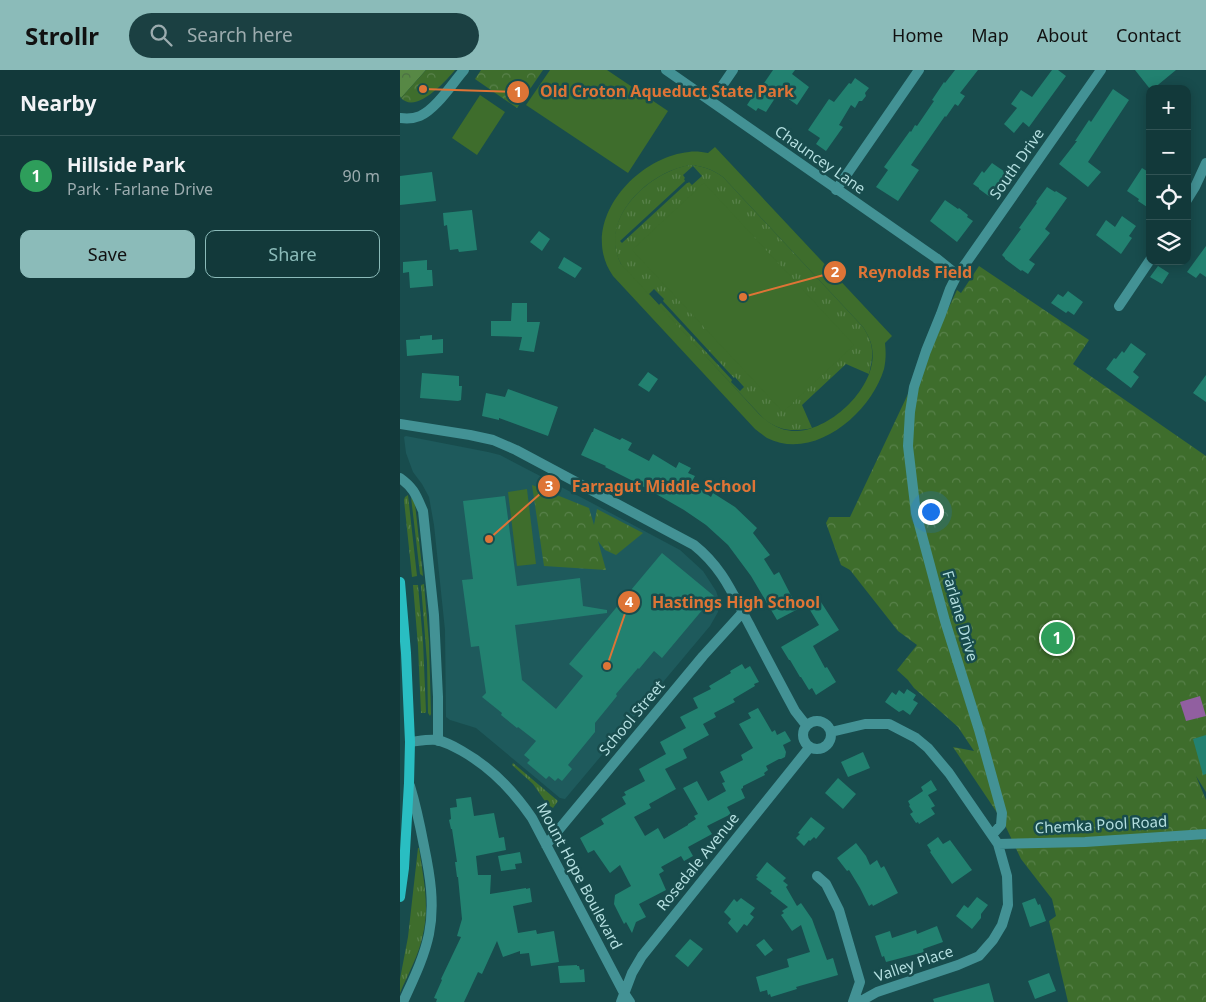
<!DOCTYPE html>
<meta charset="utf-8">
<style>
body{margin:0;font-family:"Noto Sans",sans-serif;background:#1b4042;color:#f1f3f6}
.controls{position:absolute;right:15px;top:15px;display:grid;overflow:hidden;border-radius:10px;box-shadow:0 2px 12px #0003}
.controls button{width:45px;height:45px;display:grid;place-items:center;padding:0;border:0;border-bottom:1px solid #315354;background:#12393a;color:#f1f3f6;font:25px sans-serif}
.you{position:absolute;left:530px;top:441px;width:18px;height:18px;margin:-12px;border:4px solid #fff;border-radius:50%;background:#1a73e8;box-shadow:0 0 0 8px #1a73e833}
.badge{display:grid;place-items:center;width:32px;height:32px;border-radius:50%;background:#8bbbb9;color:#fff;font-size:16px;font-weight:700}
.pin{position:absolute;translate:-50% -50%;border:2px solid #fff;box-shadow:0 1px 5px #0006}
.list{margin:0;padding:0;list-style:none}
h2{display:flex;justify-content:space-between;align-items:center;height:65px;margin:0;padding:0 20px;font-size:21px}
h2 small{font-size:16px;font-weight:400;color:#9cacaf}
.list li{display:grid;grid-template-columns:32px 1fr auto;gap:15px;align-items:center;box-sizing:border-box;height:80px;padding:0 20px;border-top:1px solid #315354}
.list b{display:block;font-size:19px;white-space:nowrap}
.list p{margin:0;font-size:16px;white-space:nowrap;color:#9cacaf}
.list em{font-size:16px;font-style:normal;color:#9cacaf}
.actions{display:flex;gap:10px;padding:15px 20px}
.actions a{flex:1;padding:11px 0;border:1px solid #8bbbb9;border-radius:10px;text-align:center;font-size:18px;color:#8bbbb9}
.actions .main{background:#8bbbb9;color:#111}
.icon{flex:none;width:28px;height:28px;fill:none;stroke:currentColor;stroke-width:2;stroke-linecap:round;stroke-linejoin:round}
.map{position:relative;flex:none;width:806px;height:932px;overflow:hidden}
header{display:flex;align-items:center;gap:30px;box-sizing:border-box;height:70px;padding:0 25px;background:#8bbbb9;color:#111}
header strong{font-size:24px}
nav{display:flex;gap:28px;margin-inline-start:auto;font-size:18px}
.search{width:350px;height:45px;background:#1b4042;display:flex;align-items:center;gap:12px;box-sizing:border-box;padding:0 18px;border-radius:28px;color:#9cacaf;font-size:19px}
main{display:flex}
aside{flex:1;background:#12393a}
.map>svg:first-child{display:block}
</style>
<header>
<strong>Strollr</strong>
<div class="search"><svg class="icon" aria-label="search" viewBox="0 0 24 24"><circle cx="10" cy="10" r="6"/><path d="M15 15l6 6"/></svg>Search here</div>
<nav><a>Home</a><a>Map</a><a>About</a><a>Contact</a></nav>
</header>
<main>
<aside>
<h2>Nearby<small></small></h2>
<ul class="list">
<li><span class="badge" style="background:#2e9e5b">1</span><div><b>Hillside Park</b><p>Park · Farlane Drive</p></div><em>90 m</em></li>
</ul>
<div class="actions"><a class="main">Save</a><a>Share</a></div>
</aside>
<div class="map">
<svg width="806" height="932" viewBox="0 0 806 932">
<defs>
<pattern id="grass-tufts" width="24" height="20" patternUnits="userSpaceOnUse" patternTransform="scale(1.25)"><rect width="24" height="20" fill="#3e6d2c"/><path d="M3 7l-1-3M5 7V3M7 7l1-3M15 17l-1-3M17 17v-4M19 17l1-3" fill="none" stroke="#58814a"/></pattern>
<pattern id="forest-crowns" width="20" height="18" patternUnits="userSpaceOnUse" patternTransform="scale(1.25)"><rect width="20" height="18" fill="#578845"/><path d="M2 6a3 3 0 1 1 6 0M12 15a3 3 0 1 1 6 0" fill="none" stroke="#4b7044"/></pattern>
<pattern id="park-crowns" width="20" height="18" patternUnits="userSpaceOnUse" patternTransform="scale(1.25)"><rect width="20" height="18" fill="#3e6d2c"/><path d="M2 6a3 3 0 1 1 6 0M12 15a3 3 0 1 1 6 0" fill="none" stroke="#58814a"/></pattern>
</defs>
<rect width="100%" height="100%" fill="#184c4d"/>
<path fill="#1e5a5c" d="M6,366L88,382L100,385L190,432L280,480L303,501L316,521L319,530V535L318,542L310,556L165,729L160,728L76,658L50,650L46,647L45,560L34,455L29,427L22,414L13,402L6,383L4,367Z"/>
<path fill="url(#grass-tufts)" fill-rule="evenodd" d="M290,95C303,96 312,99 323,107L463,257C474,274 474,284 469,304L446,294L402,335L412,358C394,362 379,361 364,349L224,199C193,154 247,102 290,95ZM293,96L302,106L292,115L289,112L288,113H287L222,173L220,171L285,111L284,109L285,108L283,105ZM254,219L264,229L263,231L334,308L335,307L344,317L340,321L331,312L332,310L261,233L259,235L249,224Z
M8,425L17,506L12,507L4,430L5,427Z
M11,427L15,434L23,506L20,504Z
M24,514L29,572L31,644L30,646L28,643L27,592L21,515Z
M13,515H18L23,571L26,642L25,643H21L18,576Z
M113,693L158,731L153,738L147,734L133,714L112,695Z
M18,778H19C23,807 30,836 23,864C19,885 8,904 0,923V909L8,867Z"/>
<path fill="url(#forest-crowns)" d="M0,0H26L1,28L0,26Z"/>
<path fill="url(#park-crowns)" d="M26,0H55C45,12 16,44 1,28Z
M81,0H143L117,38L75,9Z
M579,196L689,270L673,294L806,386V722L796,706L806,730V932H668L649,851L656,846L652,829L621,789L604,753L553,677L574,681L558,657L514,618L508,610L497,600L517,575L498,561L450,500L441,495L426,453L429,447H450L557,220L561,223Z
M132,415L189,438L194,455L197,439L243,463L216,485L205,480L198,471L206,500L144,496Z"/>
<path fill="#3e6d2c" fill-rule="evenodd" d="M150,0H207L268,41L228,103L126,35Z
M80,25L105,42L77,85L52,68Z
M315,77L492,266L485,273C486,282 486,290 484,299C471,343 414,392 367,368C363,365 359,362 355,359L213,206C177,154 235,87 289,82C295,81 302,82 308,83ZM290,95C303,96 312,99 323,107L463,257C467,264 471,270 472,278C479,316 429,363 392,361C379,360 368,353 359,344L221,194C198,149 248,102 290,95Z
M304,113L454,275L383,342L232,180Z
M127,419L136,494L117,496L108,422Z"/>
<path fill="#915fa0" d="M800,626L806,646L786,651L780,632Z"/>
<path fill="#228170" d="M373,0H395L392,4L409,17L397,35L379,22L366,42L358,38L356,41L347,35L358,18L360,19Z
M555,0H578L560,23L565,26L558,36L555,34L546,47L545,46L511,95L519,100L498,131L476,117L488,100L484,97L510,61L511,62L515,55L517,56L534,31L532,30L544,12L545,13Z
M652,0H658L666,6L629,57L623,52L614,63L604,54L617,38L611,34L621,20L632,27Z
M735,0H776L753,19H750Z
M455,8L469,18L465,23L466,26L462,31H459L455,38L451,35L439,55L443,57L426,81L416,74L420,68L408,60L429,29L434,32L449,13L451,14Z
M713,19L729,30L688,92L701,102L688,117L659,94L677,71H675L689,50L691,52Z
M592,93L608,104L595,123L593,122L590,127L579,119V118L573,114L582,101L584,103Z
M742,98L750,103V139L738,131L739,129L727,121Z
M32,102L36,131L0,135V106Z
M647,117L655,122L656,121L667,128L645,159L650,163L629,190L635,194L628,204L622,200L621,201L605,189V188L602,185L621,159L619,158L637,133L636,132Z
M545,130L558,139L559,138L568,145L567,147L573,151L557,172L530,151Z
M72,140L77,180L59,182L58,179L50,180L47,155L44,156L43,143Z
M722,146L736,156L729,166L732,168L721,184L696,165L706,150L715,157Z
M139,161L150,169L142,181L130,172Z
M806,176V207L800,203L796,208L787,202Z
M164,187L182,198L175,208L158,198Z
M27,190V200H32L33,216L10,218L9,202L3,203V192Z
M758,196L769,203L762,214L750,207Z
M668,221L683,232L674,245L668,241L666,243L651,233L658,224L663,227Z
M112,233H127V252H140L134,282L119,280L122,267L91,266V251H111Z
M32,265V270L43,269V283L7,286L6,270L20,269V266Z
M731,273L746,284L733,302L739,307L731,318L706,299L714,288L716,289L722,281L724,283Z
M248,302L258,309L249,322L238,315Z
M22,303L59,306V316H62L61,330L58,331L20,328Z
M806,305V332L793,323Z
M108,319L158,337L148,366L99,348V350L82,346L86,323L105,327Z
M194,358L220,370L222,368L232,373L228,380L249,391L253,384L276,398L279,392L291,398L288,403L295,406L291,413L311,427L313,423L335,437L357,458L353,463L370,485L364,489L374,505L379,502L398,539L377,550L351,506L328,475L306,455L284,440L237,413L205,397L206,396L181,385L192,362H193Z
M105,426L117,516L180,508L183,536L207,540V543L115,555L122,610L156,639L183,606L169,594L262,483L314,526L262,588L254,581L239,599L238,598L216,624L217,626L195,653V662L168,695L172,699L162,711L158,708L155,711L149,706L146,709L127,693L130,690L124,685L136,671L118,657L117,658L101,645L102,643L82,627L86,623L79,576L71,577L62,510L73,509L63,431Z
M419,529L439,560L413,576L425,598L427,597L436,612L416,625L412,618L409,620L401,607H400L390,590H389L381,577L419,555L407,535Z
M342,594L345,599L350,596L359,612L354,614L355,616L333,629L335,632L314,643L316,647L303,654L309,665L283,679L287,688L265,699L276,719L249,734L251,738L234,747L245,766L258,758L264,769L288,755V754L296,749L294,746L298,744L283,718L297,711L308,731L326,721L322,713L325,712L320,702L343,690L341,685L353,678L339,654L351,648L348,643L358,638L372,662L375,660L377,665L385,661L391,671L383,675L386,682L385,687L381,689H379L366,696L368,700L364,703L365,705L343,716V718L341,719L345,728L327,737L331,744L307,756L312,764L288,777L293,786L284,791L281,786L261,797L264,801L259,804L266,820L239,834L246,847L236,852L232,863L226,852L224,854L214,834L215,825L231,816L220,795L210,803L194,780L188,783L180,768L204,754L201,749L226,734L222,727L226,725L224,722L245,711L239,699L266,684L260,672L286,658L280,647L298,638L293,628L311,619L309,616L331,603L330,601Z
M507,619L516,625L513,630L518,633L510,645L503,640L499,642L485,632L492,622L496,625L499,620L504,624Z
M806,665V704L803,705L793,669Z
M463,682L470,698L448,707L441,692Z
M438,708L456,724L443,739L425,723Z
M531,710L537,720L528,725L535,736L531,738L535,744L519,754L518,752L516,753L510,744L513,742L509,736L510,735L508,731L523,721L521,717Z
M71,727L74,746L94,743L99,768L104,767L106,780L76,786L78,805H91L90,824L126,818V819L130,818L132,832L113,836L118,863L136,860L137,864L154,861L159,892L131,896L129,883L120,884V881L103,887L97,871L82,904L78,902L64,932H36L37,929L34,928L42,910L41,909L61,867L57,866L62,849L58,807H57L55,792H57L52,759H51L49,750L51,749L50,738L57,737L56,729Z
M411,747L425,758L416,769L414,767L410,771L409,770L404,776L396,768L400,764L398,763Z
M538,767L543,774L550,770L572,800L552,814L530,782L531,781L527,775Z
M456,773L466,786L470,795L477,790L481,798L484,796L498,823L473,836L472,834L469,836L460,818L449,800L447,801L437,788Z
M120,782L122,793L115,794L116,799L101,801L98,786Z
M367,792L386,808L383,811L388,815L386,817L397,836L401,833L412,849L427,890L433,888L438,905L396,917L397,919L371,927L370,924L368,925L367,920L360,922L356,907L389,897L387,889L410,882L401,855L392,861L381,845L384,843L382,841L388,837L370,823L372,821L356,809L358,807L356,806Z
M577,827L588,835L581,844V848L572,859L556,846L564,835L568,838Z
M341,828L355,838L350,844L354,847L347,856L344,854L337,863L328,853L331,849L324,842L334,829L337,832Z
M635,828L638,835L640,834L646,851L630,857L622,833Z
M537,856L543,872L523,879L524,882L486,892L484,886L482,887L475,866L490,861L492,868L516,860L517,864Z
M290,869L303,879L288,897L275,886Z
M364,869L373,880L365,886L356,875Z
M177,895V896H179L180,900L184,899L185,912L160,913L158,896Z
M649,903L656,921L635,929L628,911Z
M589,913L594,932H534L533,929Z"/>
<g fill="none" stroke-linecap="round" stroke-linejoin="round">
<path stroke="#439295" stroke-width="10" d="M266,0L536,188L557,205
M322,16L333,0
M0,48C7,49 13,49 20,46C36,39 52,14 64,0
M436,120L519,0
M787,130L795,117L806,93
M719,236L750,190
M0,354L70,365L93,370L116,380L294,475C323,498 333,525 350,556C365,585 380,613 395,641L406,655
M0,408C14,418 16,425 23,441L34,545L38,627V671
M403 665a14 14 0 1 1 28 0a14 14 0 1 1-28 0Z
M431,662L465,654H489L516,668L528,678L549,703L598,774L607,806L608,835L602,855L593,870L579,886L558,895L477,922L459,932
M10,672C19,671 29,669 37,670C46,672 55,677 62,681C92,698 113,720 132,748L224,923L230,932
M592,765L601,755L602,743L579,660L545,551L516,443L508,376L510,342L514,317L526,281L541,244L550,219L557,205L566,193L701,0
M598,774L685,772L806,764
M146,775L303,586L343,542
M417,806L426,814L439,840L460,912L453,932
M3,932C13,910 24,888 29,864C35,834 30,805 24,776C20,755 16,736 10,716
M221,932L232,903L242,886L409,678"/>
<path stroke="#29bec2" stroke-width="10" d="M0,512L6,583L10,672L9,713L4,798L0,827"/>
</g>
<g text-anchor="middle" stroke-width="5" stroke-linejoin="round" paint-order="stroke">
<g font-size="15" fill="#b4dfe0" stroke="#184c4d">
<text transform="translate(420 90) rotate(35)" y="5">Chauncey Lane</text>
<text transform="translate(617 94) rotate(-55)" y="5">South Drive</text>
<text transform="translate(560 546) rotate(74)" y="5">Farlane Drive</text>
<text transform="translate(232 648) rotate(-50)" y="5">School Street</text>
<text transform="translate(701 755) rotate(-3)" y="5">Chemka Pool Road</text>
<text transform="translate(298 792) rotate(-51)" y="5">Rosedale Avenue</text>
<text transform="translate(179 806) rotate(62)" y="5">Mount Hope Boulevard</text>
<text transform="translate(514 894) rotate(-19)" y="5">Valley Place</text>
</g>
</g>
<path fill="none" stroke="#de7436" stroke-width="2" d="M23 19L118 22M343 227L435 202M89 469L149 416M207 596L229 532"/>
<g fill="#de7436" stroke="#184c4d" stroke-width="2">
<circle cx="23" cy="19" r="5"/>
<circle cx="343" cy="227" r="5"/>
<circle cx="89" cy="469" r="5"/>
<circle cx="207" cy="596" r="5"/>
<circle cx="118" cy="22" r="12"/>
<circle cx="435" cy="202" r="12"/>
<circle cx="149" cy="416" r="12"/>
<circle cx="229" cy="532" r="12"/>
</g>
<g font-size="15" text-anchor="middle" font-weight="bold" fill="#fff">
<text x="118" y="27">1</text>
<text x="435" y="207">2</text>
<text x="149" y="421">3</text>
<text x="229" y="537">4</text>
</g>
<g font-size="16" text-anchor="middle" font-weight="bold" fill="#de7436" stroke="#184c4d" stroke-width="5" stroke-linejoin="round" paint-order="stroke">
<text x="267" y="27">Old Croton Aqueduct State Park</text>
<text x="515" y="208">Reynolds Field</text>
<text x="264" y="422">Farragut Middle School</text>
<text x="336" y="538">Hastings High School</text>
</g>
</svg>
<div class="controls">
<button>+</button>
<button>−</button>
<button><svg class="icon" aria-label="locate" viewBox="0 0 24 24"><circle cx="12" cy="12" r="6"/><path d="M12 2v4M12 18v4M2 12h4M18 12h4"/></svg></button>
<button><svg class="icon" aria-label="layers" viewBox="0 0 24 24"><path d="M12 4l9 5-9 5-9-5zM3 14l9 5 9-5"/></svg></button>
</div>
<div class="you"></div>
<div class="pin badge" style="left:657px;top:568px;background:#2e9e5b">1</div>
</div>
</main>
